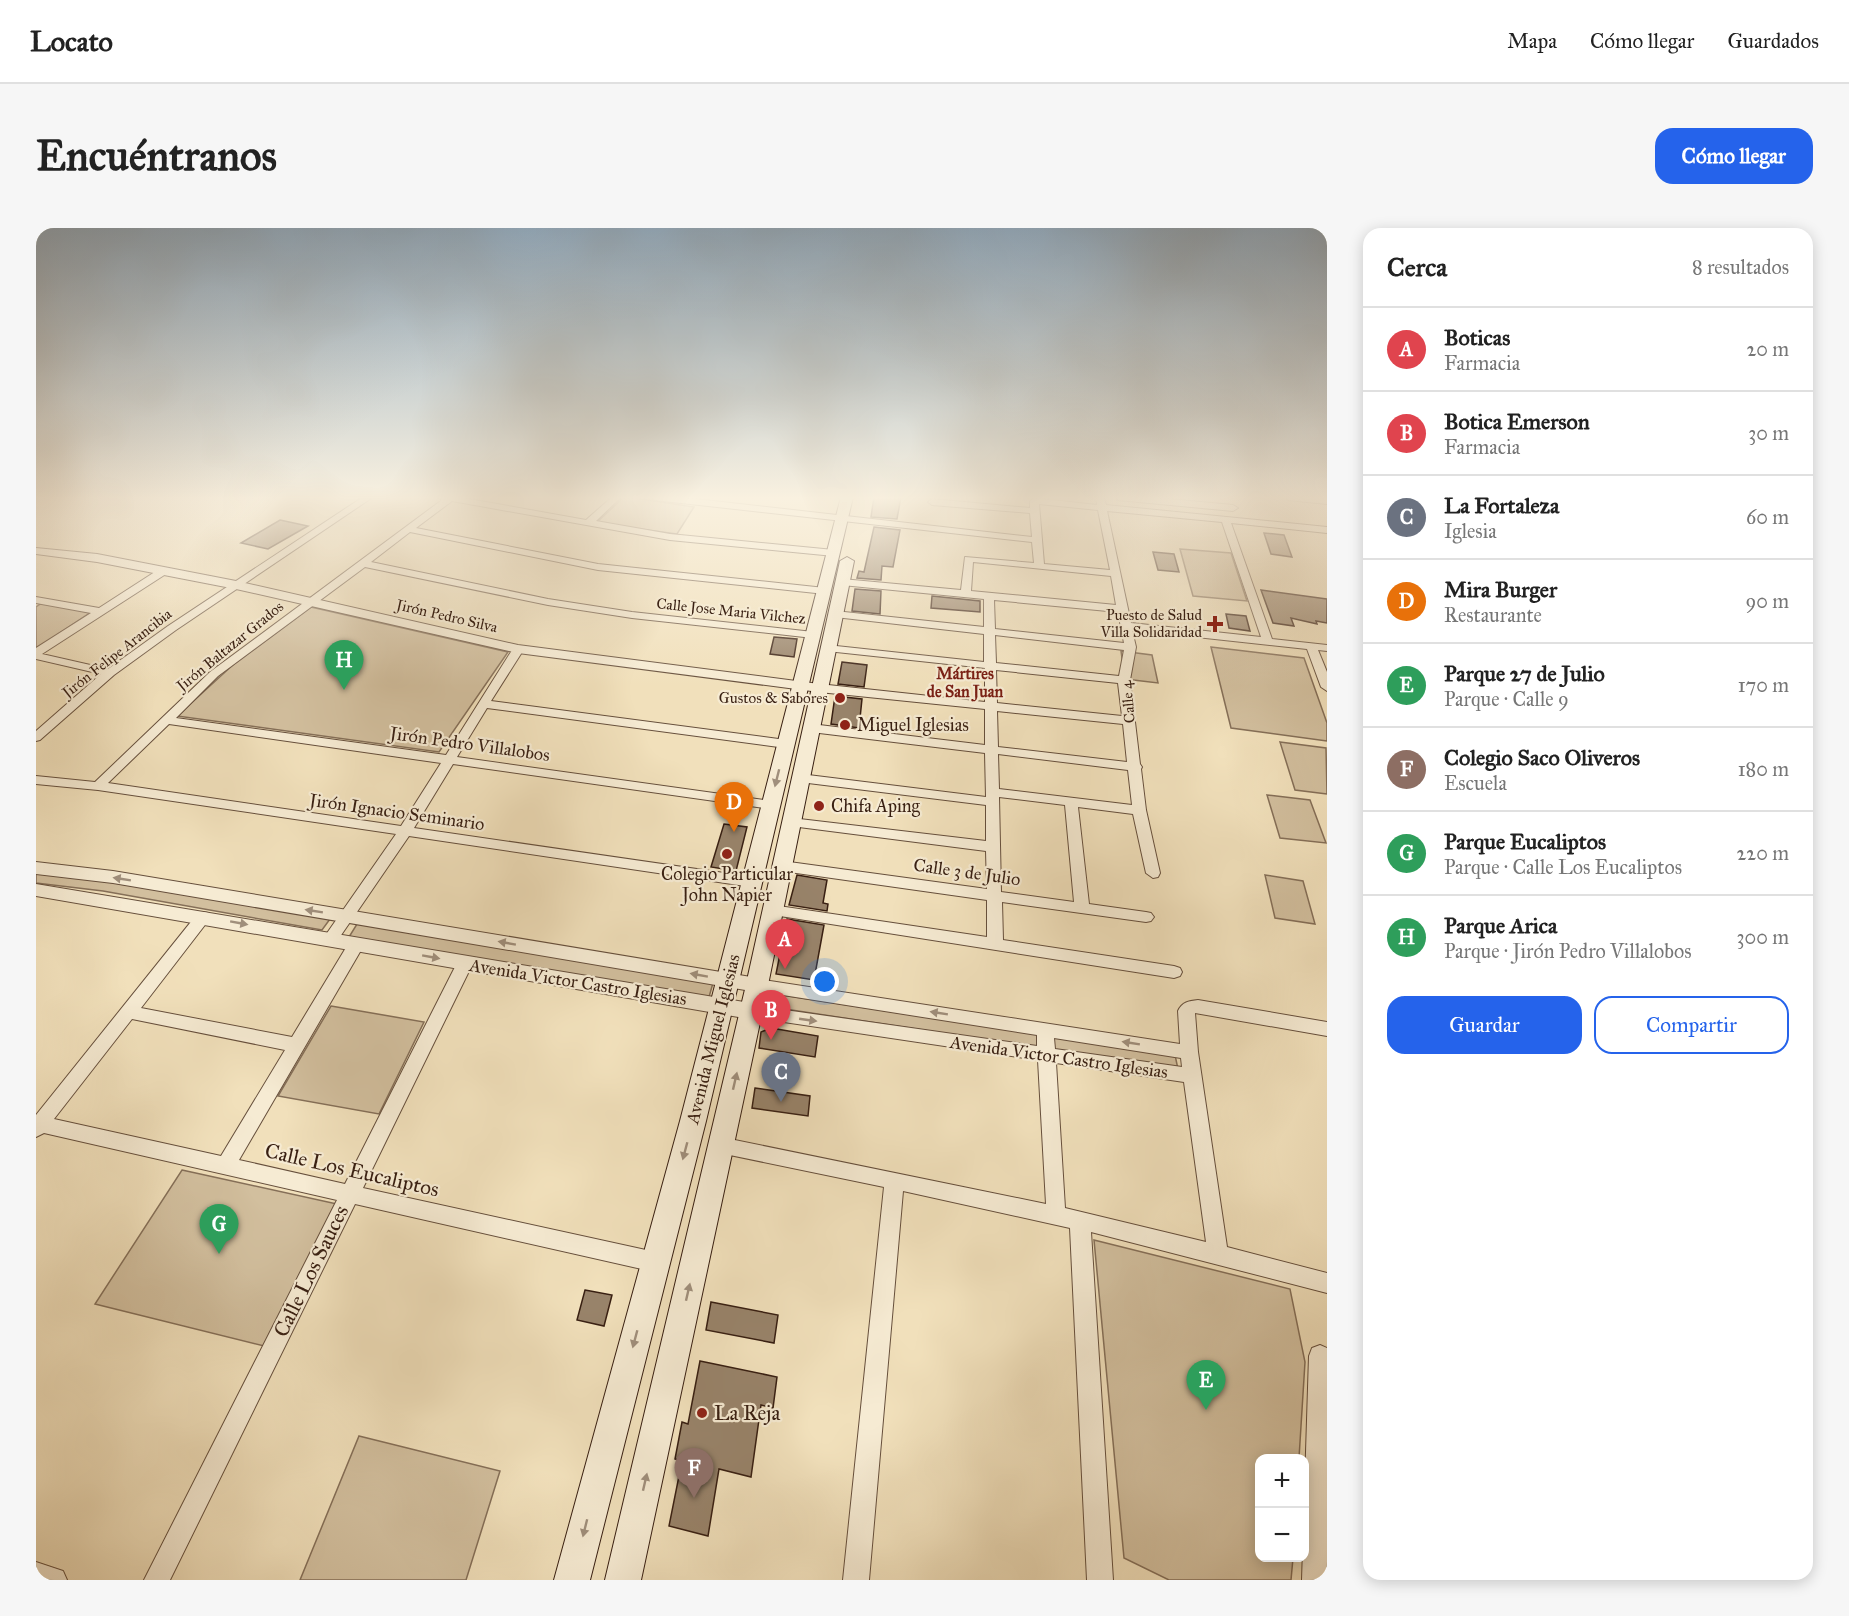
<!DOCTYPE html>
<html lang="es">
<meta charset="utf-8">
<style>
body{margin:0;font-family:"IM FELL Great Primer",serif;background:#f6f6f6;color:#222}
.controls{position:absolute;right:18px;bottom:18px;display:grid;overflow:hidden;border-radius:12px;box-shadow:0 3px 15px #0003}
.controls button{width:54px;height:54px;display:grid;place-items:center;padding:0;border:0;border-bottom:2px solid #e0e0e0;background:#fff;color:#222;font:30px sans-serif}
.you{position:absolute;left:789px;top:754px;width:21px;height:21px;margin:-15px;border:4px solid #fff;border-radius:50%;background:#1a73e8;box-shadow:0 0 0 9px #1a73e833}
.badge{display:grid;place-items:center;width:39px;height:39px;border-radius:50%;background:#2563eb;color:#fff;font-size:20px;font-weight:700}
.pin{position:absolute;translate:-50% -50px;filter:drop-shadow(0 2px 3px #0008)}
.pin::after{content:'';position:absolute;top:32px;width:21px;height:18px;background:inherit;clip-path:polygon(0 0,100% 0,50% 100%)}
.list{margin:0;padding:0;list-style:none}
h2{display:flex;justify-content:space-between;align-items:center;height:78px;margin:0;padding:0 24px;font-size:26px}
h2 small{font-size:20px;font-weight:400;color:#767676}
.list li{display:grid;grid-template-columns:39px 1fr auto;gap:18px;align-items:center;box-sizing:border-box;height:84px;padding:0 24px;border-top:2px solid #e0e0e0}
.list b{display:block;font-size:22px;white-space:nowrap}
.list p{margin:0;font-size:20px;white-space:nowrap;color:#767676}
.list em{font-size:20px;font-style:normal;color:#767676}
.actions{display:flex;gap:12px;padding:18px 24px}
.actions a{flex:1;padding:14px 0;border:2px solid #2563eb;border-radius:18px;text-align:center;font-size:21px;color:#2563eb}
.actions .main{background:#2563eb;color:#fff}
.map{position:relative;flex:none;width:1291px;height:1352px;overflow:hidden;border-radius:18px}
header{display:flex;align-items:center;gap:36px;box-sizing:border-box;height:84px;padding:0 30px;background:#fff;border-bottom:2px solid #e0e0e0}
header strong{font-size:28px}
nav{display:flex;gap:33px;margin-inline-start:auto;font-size:21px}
.intro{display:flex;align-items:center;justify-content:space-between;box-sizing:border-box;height:144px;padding:0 36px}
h1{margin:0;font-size:42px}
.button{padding:15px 27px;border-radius:18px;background:#2563eb;color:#fff;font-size:21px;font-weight:700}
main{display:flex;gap:36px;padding:0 36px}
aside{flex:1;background:#fff;border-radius:18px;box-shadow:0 3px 15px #0003}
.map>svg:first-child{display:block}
</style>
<header>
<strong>Locato</strong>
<nav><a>Mapa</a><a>Cómo llegar</a><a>Guardados</a></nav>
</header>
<div class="intro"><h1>Encuéntranos</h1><a class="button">Cómo llegar</a></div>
<main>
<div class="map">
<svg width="1291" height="1352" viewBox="0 0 1291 1352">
<rect width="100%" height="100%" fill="#f1e0bb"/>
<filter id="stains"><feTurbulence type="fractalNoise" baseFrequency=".00333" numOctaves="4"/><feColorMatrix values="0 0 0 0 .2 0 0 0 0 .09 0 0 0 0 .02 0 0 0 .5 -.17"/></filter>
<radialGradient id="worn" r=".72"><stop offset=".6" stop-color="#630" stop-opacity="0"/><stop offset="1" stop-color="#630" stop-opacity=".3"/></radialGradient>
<path fill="#d2bf9e" stroke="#856f58" stroke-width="1.5" d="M588,269H592L658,279L641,306L560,295Z
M1144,321L1195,325L1211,373L1157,368Z
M6,375L55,384L0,421V379Z
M275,379L472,424L403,524L141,488L199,435Z
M1175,419L1268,430L1291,495V513L1195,500Z
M1085,423L1116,427L1122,455L1089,451Z
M1244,514L1290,520L1291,566L1259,562Z
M1231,567L1274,572L1290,615L1244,610Z
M0,644L79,655L294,691L286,702L67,663L0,655Z
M1229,647L1267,653L1279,696L1239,690Z
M321,696L677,755L673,769L313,709Z
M726,764L1139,827L1142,841L723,777Z
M295,778L388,794L343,886L242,868Z
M146,942L301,976L228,1118L59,1076Z
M1058,1012L1254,1061L1269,1134L1263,1230H1224V1330H1257L1255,1352H1133L1088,1330Z
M323,1208L464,1243L430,1352H264Z"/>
<path fill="#98836a" stroke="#381f12" stroke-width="1.5" d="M838,269H865L861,291L835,289Z
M244,292L272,298L232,321L205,315Z
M838,299L864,302L857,339L846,338L845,352L821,350L823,343L828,344Z
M1228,305L1248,307L1256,329L1235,326Z
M1117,324L1138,326L1143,344L1122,342Z
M819,361L845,363L844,386L816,383Z
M1225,362L1291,371V395L1280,393L1281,396L1255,390L1258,398L1237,395Z
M896,368L944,373V384L895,380Z
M1190,386L1210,388L1214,403L1193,400Z
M738,409L761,411L758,429L734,426Z
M806,434L831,437L828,459L802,456Z
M799,468L826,471L823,500L795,496Z
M688,596L711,599L700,643L675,639Z
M761,647L791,652L787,675L792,676L791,683L753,677Z
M751,691L788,697L778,752L740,746Z
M735,800L782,808L779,829L723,820L725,804Z
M719,860L774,868L772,888L716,880Z
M549,1062L576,1067L568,1098L541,1092Z
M675,1074L742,1087L738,1115L670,1102Z
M664,1133L741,1149L737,1180L725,1177L715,1249L683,1241L672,1308L633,1298L646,1233L639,1231L646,1194L652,1196Z"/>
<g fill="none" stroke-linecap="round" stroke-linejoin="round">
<g stroke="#664f3c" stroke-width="2">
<path id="minor" d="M327,269H337L140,402L78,447L4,512L0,513V503L65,446L0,431V420L55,385L0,375V369L63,380L125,340H133V344L6,426L72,441L132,398Z
M402,269H422L550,292L576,269H585L560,293L634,306L798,322L803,325L798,328L634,312L416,273L380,300L562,336L789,360L794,363L789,366L562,342L374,304L335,334L512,371L596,384L777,404L782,407L777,410L596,390L512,377L329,339L182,448L140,490L410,527L478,419H486L488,421L455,473L750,512L756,516L750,520L451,480L421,529L735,573L742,577L735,581L417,536L378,600L716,649L723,654L721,658L716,659L373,608L299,716H289L286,712L289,708L360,606L62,562L0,556V548L59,554L174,444L406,272ZM133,496L405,535L365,598L72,555Z
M614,269H642L996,309L994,285L896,277L892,274L896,271L994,280V273L998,270L1061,277L1060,269H1068L1070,277L1291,299V305L1195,295L1236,411L1291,417V423L1282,422L1291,444V463L1285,459L1271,421L1096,402L1100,419L1094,452L1104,536L1106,539L1105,541L1110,582L1124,645L1122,649L1117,650L1110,645L1097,586L1042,579L1053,676L1110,684L1115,685L1118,689L1115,693L1110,694L966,674L967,712L1138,738L1144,740L1146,744L1144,748L1138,750L731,686L728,682L731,678L736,677L951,709V672L746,643L739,638L746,633L951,661L950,623L755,598L748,594L755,590L950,613V577L764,554L757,550L764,546L950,569L949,525L775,504L769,500L775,496L949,517V481L783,464L777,460L783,456L949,474V440L791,423L785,420L791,417L948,434V406L799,389L794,386L799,383L948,399V371L806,357L801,354L806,351L925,362L929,329L998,335L996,314L618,272ZM1003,276L1062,282L1074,342L1008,336ZM1071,283L1186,294L1225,409L1095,395ZM937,334L1075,348L1080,377L935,363ZM958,372L1082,384L1088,415L959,401ZM959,407L1088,422L1083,448L960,435ZM960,442L1082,455L1086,488L961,475ZM961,483L1087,496L1091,534L962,519ZM962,526L1092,542L1096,577L963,561ZM963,569L1029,577L1038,674L965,664Z
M1078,269H1111L1197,277L1202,280L1197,283L1082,272Z
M1248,269L1291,270V276L1252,272Z
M167,684L172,685L175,689L172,693L105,780L256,809L314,713H326L328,717L203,932L309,956L421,735L423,731H435L437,735L327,960L619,1024L626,1027L629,1034L626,1041L619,1044L319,976L134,1352H108L301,972L8,905L0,909V887L162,685ZM96,791L249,822L185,928L18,891Z
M721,751L1144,816L1142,783C1146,774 1153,773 1162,772L1291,794V808L1159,785L1162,824L1191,1019L1291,1045V1065L1055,1004L1077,1352H1051L1034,1000L867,963L833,1352H807L848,959L684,925L677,923L675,917L677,911L684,909L1010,976L1002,832L714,789L708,788L706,783L708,778L714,777L1001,818V807L721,763L715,761L713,757L715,753ZM1018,810L1145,830L1146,839L1019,821ZM1020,835L1148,854L1170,1014L1029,980Z
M1284,1117L1291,1120V1352H1266L1273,1128L1276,1120Z
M0,1334L27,1343L31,1352H0Z"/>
</g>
<g stroke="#664f3c" stroke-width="2">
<path id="tertiary" d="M0,320L61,326L200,353L482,417L783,456L790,460L783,464L482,425L200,361L61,334L0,326Z
M0,634L77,643L721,750L728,752L731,757L728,762L721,764L77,655L0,646Z
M0,656L714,775L721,777L724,783L721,789L714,791L0,668Z"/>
</g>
<g stroke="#381f12" stroke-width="2">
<path id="secondary" d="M805,269H817L670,893L554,1352H518L644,893Z
M811,329L818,333L732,757L605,1352H569L710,757L804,333Z"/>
</g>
<use href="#minor" fill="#f6ebd3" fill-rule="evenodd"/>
<use href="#tertiary" fill="#f6ebd3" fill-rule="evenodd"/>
<use href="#secondary" fill="#f6ebd3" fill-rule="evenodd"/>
</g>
<defs><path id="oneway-solid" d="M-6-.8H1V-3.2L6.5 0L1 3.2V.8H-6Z" transform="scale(1.5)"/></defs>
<g fill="#a08f7c">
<use href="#oneway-solid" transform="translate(741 550) rotate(104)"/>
<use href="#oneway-solid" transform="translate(86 651) rotate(-171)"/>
<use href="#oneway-solid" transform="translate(278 683) rotate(-171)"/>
<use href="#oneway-solid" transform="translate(203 695) rotate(10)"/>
<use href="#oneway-solid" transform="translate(471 715) rotate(-170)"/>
<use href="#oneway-solid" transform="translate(395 729) rotate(10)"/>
<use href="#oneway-solid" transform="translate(663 747) rotate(-170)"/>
<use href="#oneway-solid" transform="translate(903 785) rotate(-171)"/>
<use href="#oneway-solid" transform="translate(772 792) rotate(8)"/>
<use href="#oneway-solid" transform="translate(1095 815) rotate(-171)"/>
<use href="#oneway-solid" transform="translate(699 853) rotate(-77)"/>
<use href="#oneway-solid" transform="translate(649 923) rotate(105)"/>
<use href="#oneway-solid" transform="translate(652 1064) rotate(-77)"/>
<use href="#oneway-solid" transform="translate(599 1111) rotate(105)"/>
<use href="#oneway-solid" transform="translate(609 1254) rotate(-77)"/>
<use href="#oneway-solid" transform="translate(549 1300) rotate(104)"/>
</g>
<linearGradient id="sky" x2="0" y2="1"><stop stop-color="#92abbf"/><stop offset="0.59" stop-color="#f9f1e0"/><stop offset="1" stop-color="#f9f1e0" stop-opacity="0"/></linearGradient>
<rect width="1291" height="458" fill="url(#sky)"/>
<g fill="#8f2418" stroke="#f6ebd3" stroke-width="2">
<path d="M1176 387h6v6h6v6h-6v6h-6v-6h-6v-6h6z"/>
<circle cx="804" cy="470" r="6"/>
<circle cx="809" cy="497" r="6"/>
<circle cx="783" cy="578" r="6"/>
<circle cx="691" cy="626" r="6"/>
<circle cx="666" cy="1185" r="6"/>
</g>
<g text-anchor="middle" stroke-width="4.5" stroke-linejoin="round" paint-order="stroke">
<g font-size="15" fill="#381f12" stroke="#f6ebd3">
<text transform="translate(695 383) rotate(6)" y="5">Calle Jose Maria Vilchez</text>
<text transform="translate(411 388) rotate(13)" y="5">Jirón Pedro Silva</text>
<text transform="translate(194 418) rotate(-39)" y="5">Jirón Baltazar Grados</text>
<text transform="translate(81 425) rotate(-38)" y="5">Jirón Felipe Arancibia</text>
<text transform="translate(1092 474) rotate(-95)" y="5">Calle 4</text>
</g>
<g font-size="15" fill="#381f12" stroke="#f6ebd3" text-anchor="end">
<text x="1166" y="392">Puesto de Salud<tspan x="1166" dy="17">Villa Solidaridad</tspan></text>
<text x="792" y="475">Gustos &amp; Sabores</text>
</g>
<g font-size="16" font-weight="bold" fill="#7a1f14" stroke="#f6ebd3">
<text x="929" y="451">Mártires<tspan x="929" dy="18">de San Juan</tspan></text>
</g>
<g font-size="18" fill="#381f12" stroke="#f6ebd3" text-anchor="start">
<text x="821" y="503">Miguel Iglesias</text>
<text x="795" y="584">Chifa Aping</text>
<text x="691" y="652" text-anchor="middle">Colegio Particular<tspan x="691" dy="21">John Napier</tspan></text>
</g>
<g font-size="18" fill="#381f12" stroke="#f6ebd3">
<text transform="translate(434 516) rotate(8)" y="6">Jirón Pedro Villalobos</text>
<text transform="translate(361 584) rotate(8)" y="6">Jirón Ignacio Seminario</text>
<text transform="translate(931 644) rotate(8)" y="6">Calle 3 de Julio</text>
<text transform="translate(542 754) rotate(9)" y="6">Avenida Victor Castro Iglesias</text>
<text transform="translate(677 811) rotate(-76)" y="6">Avenida Miguel Iglesias</text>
<text transform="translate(1023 829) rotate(8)" y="6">Avenida Victor Castro Iglesias</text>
</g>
<g font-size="21" fill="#381f12" stroke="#f6ebd3">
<text transform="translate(316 942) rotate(13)" y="7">Calle Los Eucaliptos</text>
<text transform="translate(275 1043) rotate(-64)" y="7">Calle Los Sauces</text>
</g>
<g font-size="21" fill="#381f12" stroke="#f6ebd3" text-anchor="start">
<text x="678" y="1192">La Reja</text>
</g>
</g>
<rect width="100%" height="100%" filter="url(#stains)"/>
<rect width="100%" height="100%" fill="url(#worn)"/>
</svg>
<div class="controls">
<button>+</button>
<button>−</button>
</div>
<div class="you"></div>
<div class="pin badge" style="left:749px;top:741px;background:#e0444e">A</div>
<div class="pin badge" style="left:735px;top:812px;background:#e0444e">B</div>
<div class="pin badge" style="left:745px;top:874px;background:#6b7280">C</div>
<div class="pin badge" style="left:698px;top:604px;background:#e8710a">D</div>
<div class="pin badge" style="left:1170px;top:1182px;background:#2e9e5b">E</div>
<div class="pin badge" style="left:658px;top:1270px;background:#8d6e63">F</div>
<div class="pin badge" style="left:183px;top:1026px;background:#2e9e5b">G</div>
<div class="pin badge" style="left:308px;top:462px;background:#2e9e5b">H</div>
</div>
<aside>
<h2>Cerca<small>8 resultados</small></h2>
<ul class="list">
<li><span class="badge" style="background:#e0444e">A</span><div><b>Boticas</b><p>Farmacia</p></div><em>20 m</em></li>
<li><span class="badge" style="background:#e0444e">B</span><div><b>Botica Emerson</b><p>Farmacia</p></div><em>30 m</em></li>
<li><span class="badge" style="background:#6b7280">C</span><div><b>La Fortaleza</b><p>Iglesia</p></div><em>60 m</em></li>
<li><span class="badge" style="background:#e8710a">D</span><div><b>Mira Burger</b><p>Restaurante</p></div><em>90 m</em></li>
<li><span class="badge" style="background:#2e9e5b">E</span><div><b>Parque 27 de Julio</b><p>Parque · Calle 9</p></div><em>170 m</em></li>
<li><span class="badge" style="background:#8d6e63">F</span><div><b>Colegio Saco Oliveros</b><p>Escuela</p></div><em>180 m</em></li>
<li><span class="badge" style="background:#2e9e5b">G</span><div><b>Parque Eucaliptos</b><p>Parque · Calle Los Eucaliptos</p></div><em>220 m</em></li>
<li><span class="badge" style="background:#2e9e5b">H</span><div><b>Parque Arica</b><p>Parque · Jirón Pedro Villalobos</p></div><em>300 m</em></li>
</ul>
<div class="actions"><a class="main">Guardar</a><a>Compartir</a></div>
</aside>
</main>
